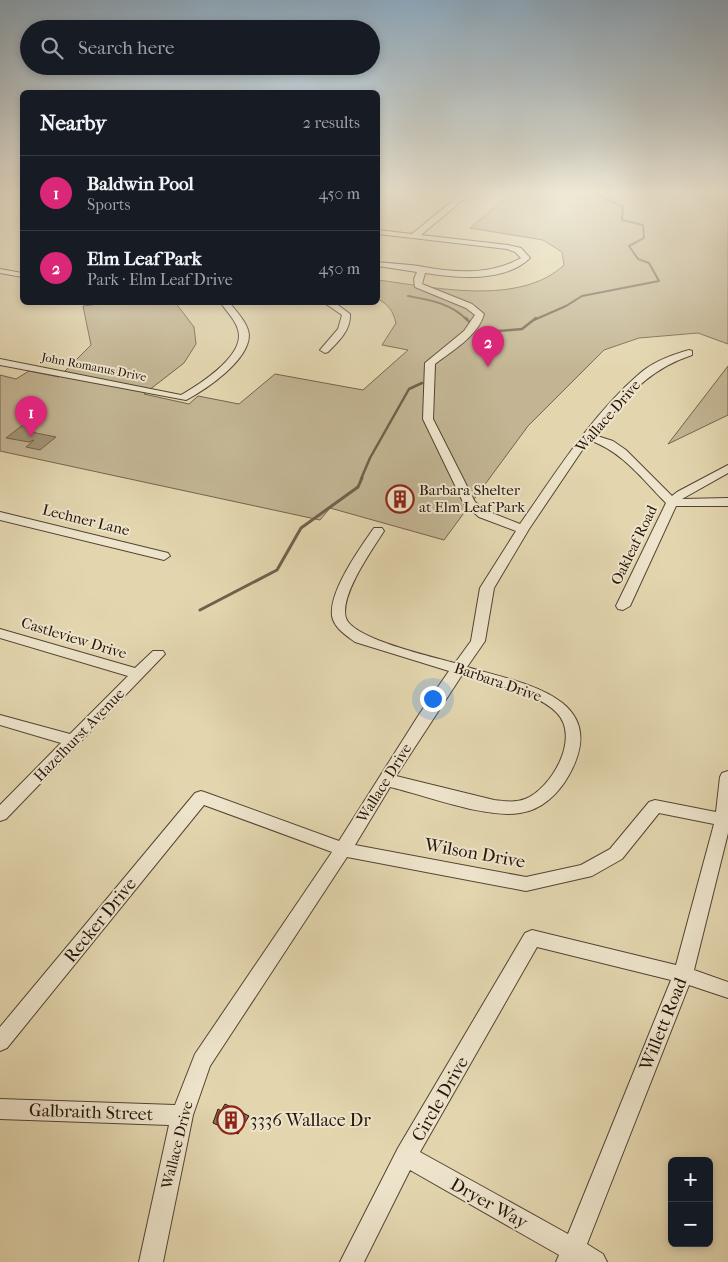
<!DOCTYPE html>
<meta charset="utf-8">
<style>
body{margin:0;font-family:"IM FELL French Canon",serif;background:#242831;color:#f1f3f6}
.controls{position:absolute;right:15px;bottom:15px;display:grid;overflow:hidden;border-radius:8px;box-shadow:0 2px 8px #0003}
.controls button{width:45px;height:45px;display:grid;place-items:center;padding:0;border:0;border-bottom:1px solid #363941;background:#171b24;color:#f1f3f6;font:25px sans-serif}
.you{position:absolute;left:432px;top:698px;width:18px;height:18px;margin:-12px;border:4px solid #fff;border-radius:50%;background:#1a73e8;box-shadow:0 0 0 8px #1a73e833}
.badge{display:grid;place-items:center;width:32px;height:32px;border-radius:50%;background:#db2777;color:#fff;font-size:16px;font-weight:700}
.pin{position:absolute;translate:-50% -41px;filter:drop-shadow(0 1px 2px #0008)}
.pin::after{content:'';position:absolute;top:26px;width:18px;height:15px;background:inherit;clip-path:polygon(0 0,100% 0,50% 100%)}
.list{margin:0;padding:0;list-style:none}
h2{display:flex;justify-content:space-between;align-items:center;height:65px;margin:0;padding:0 20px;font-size:21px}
h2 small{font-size:16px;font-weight:400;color:#9ea1a6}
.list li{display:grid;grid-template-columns:32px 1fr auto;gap:15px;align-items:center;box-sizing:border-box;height:75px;padding:0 20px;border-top:1px solid #363941}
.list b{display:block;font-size:19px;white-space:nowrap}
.list p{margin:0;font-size:16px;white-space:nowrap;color:#9ea1a6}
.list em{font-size:16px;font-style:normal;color:#9ea1a6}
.icon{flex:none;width:28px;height:28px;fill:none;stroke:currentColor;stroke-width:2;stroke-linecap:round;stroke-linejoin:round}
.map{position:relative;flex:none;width:728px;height:1262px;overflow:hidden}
.search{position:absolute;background:#171b24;box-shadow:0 2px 8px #0003;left:20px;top:20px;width:360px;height:55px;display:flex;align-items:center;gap:12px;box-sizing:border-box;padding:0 18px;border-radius:28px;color:#9ea1a6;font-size:19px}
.panel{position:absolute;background:#171b24;box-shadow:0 2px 8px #0003;left:20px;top:90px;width:360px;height:215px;border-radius:8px}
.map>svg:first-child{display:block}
</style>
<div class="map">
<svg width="728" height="1262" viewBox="0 0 728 1262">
<rect width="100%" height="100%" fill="#e3d6af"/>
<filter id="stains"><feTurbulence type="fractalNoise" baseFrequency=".004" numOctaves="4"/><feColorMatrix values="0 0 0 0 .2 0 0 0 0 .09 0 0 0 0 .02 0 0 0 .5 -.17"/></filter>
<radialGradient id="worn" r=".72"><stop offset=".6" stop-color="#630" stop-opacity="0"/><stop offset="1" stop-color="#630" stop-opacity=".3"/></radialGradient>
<path fill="#c3b593" stroke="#74644e" d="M511,193H728V344L698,333L639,338L604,350L528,426L444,540L330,508L320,520L0,451V375L16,379L29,371L59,377L91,345L83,306L107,303L175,302L194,327L196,344L184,363L144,394L189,404L198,396L239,404L275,374L363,390L408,350L382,345L396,323C393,311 389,305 378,299V280C433,287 519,307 564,265L562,252L543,240L470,228Z
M728,366V415L668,444Z"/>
<path fill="#a29477" stroke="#70614b" d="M24,424L37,427L31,432L56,437L40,450L26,447L34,440L29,442L6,438Z"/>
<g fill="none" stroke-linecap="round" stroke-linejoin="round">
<path stroke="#70614b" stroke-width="2" d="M408,296C429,300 451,303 467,320
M534,320L566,306L582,296L659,281L649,263L638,259L629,246L644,238L643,225L622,220L623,207L593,193"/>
<path stroke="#70614b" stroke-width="2.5" d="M466,318L470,323
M485,332L522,329L536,318
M361,479L370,458L409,389L422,383"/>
<path stroke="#70614b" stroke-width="3" d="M200,610L277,570L301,528L358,487L362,478"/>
</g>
<path fill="#887960" stroke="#25140a" d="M225,1104L249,1116L238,1134L213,1123L218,1109L221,1111Z"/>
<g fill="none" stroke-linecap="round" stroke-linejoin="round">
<g stroke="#544433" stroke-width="2">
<path id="minor" d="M462,193H471L421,235L508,245L521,248L530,258C504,283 457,278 425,273L422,284L472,304L484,314C478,336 452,351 435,364L433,419L475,502L487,511L520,524C555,474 592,415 638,375C652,362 671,355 689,350L692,351V355C644,371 627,399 594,435L613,441L626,450L672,496L677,492L728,465V473L682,499L728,498V506H676L630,606L623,610L618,609L616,606L666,503C643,480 622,451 589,440L529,529L494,588L485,641L467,667C520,683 613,696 569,775C559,793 542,810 520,813C486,819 425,795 390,787L355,845L526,877L581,865L610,849L649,802L655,800L716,812L720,777L722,773L728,771V833L694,970L728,982V998L689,985L587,1244L603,1254L607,1262H556L559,1255L410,1170L364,1262H340L398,1148L525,933L532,930L676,965L714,824L659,813L622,859L592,876L526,891L347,857L210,1066L193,1115L163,1262H139L169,1125L0,1119V1099L175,1105L195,1054L332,852L204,805L7,1048L0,1051V1027L195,793L201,791L207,793L339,841L420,713L449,671L355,642C347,636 334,628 332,616C329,591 360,548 374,528H382L384,531C372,550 339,596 346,618C353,639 433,657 455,663L471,641L480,588L516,531L479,517L464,504L423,419L425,363L464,331L475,315L466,308L415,287L414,279L417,272L378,266V262C393,264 410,264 424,267C457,273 491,275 521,258L515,252L507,249L378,234V230L412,234ZM462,675C490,684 537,692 557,713C581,738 551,789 525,799C515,803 504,801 494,800L396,776ZM537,947L671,980L568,1234L420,1152Z
M0,269L22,273V277L0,273Z
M220,302H229C236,311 248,323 249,335C249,361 205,390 186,400L0,365V359L181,395C199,385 239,359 239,336C239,323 227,312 220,302Z
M323,302H334L350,314C351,330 339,341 328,352L325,353L320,350L338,329L342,315Z
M0,512L168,553L170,556L164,560L0,520Z
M0,629L135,668L153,651H163L165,654L6,819L0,821V805L61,743L0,725V715L70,734L128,676L0,638Z"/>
</g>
<use href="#minor" fill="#ede4cb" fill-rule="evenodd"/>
</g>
<linearGradient id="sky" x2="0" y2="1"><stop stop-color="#8ca7bb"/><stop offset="0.52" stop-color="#f2eddb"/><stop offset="1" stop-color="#f2eddb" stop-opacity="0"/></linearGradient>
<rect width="728" height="370" fill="url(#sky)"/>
<defs>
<g id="building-ring" transform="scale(1.4375)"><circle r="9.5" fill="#ede4cb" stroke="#8f2418" stroke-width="1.5"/><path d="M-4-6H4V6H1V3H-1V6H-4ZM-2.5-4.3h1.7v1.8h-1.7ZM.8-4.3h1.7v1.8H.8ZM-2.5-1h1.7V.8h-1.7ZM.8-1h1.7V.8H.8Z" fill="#8f2418"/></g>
</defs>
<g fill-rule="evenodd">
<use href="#building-ring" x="400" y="499"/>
<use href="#building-ring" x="231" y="1120"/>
</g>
<g text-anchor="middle" stroke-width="4" stroke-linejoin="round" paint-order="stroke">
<g font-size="12" fill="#25140a" stroke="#ede4cb">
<text transform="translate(94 367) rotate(11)" y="4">John Romanus Drive</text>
</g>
<g font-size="15" fill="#25140a" stroke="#ede4cb">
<text transform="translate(608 416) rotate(-49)" y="5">Wallace Drive</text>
<text transform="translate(86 520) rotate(14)" y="5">Lechner Lane</text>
<text transform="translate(634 545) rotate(-64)" y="5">Oakleaf Road</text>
<text transform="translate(74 638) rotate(17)" y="5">Castleview Drive</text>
<text transform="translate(498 682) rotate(19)" y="5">Barbara Drive</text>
<text transform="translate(79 735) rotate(-46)" y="5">Hazelhurst Avenue</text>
<text transform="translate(384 783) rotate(-58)" y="5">Wallace Drive</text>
<text transform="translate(177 1145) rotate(-76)" y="5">Wallace Drive</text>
</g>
<g font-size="15" fill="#25140a" stroke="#ede4cb" text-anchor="start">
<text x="419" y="495">Barbara Shelter<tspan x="419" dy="17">at Elm Leaf Park</tspan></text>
</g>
<g font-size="18" fill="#25140a" stroke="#ede4cb">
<text transform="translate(475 853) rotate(10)" y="6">Wilson Drive</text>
<text transform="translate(100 920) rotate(-51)" y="6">Recker Drive</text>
<text transform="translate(663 1024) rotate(-68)" y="6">Willett Road</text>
<text transform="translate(440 1099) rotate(-60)" y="6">Circle Drive</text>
<text transform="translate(91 1112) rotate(2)" y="6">Galbraith Street</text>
<text transform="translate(489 1203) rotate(29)" y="6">Dryer Way</text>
</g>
<g font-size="18" fill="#25140a" stroke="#ede4cb" text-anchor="start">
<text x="250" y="1126">3336 Wallace Dr</text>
</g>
</g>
<rect width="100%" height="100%" filter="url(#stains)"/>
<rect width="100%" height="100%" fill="url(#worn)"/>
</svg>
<div class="controls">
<button>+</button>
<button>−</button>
</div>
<div class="you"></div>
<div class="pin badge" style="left:31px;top:437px">1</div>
<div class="pin badge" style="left:488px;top:367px">2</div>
<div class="search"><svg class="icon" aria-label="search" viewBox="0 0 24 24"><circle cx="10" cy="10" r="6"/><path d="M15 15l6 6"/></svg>Search here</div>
<section class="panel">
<h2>Nearby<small>2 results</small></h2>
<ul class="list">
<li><span class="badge">1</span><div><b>Baldwin Pool</b><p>Sports</p></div><em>450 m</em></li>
<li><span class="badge">2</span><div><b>Elm Leaf Park</b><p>Park · Elm Leaf Drive</p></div><em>450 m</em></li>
</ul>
</section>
</div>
